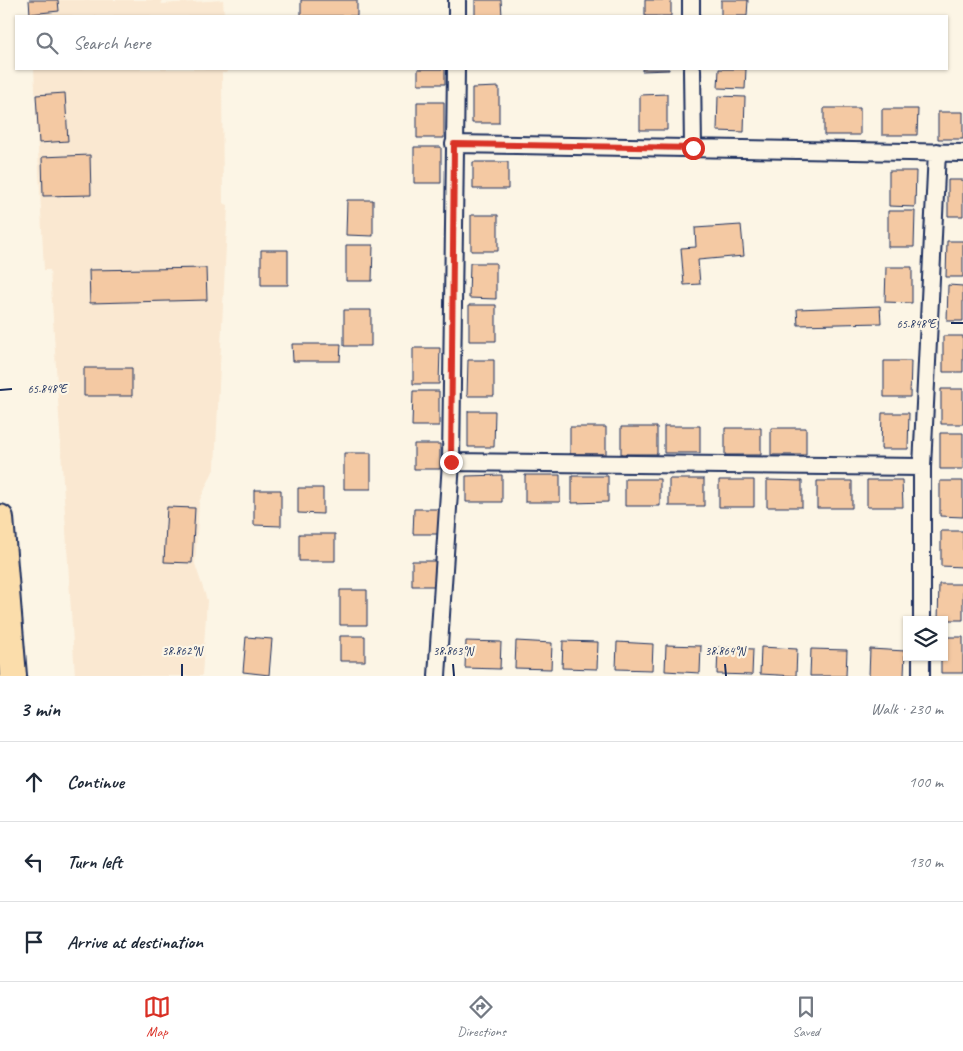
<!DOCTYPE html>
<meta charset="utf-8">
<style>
body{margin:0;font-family:Caveat,sans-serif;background:#f2f2f3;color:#1f2937}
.controls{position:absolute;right:15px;bottom:15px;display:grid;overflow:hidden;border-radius:0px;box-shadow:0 1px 4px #0004}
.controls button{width:45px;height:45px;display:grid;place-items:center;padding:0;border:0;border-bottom:1px solid #e0e1e3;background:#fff;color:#1f2937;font:25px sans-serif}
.stop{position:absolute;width:15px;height:15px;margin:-11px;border:4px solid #d93025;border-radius:50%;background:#fff}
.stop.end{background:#d93025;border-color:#fff;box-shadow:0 1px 5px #0008}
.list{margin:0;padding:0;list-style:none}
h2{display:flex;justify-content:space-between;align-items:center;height:65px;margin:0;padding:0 20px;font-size:21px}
h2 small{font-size:16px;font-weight:400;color:#747a83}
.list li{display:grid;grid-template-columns:32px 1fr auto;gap:15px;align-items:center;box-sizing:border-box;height:80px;padding:0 20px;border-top:1px solid #e0e1e3}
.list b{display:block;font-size:19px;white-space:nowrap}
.list em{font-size:16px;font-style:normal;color:#747a83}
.icon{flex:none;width:28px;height:28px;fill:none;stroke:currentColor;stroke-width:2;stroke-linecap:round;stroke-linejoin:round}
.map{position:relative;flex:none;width:963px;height:676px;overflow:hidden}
.search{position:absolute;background:#fff;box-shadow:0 1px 4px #0004;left:15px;right:15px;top:15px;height:55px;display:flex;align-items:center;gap:12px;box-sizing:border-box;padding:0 18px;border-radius:0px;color:#747a83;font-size:19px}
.sheet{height:305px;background:#fff}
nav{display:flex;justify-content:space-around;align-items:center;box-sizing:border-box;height:70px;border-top:1px solid #e0e1e3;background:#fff;font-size:14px;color:#747a83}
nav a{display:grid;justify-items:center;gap:2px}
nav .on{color:#d93025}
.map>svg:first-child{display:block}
</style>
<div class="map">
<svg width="963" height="676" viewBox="0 0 963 676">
<rect width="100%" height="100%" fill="#fcf5e5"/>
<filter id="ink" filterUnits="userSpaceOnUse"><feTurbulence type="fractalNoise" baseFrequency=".02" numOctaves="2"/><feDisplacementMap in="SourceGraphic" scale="10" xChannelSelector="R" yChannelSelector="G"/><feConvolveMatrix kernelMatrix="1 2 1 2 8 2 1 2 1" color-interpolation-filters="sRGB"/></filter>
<g filter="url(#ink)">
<path fill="#fae8d1" d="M29,0H161L162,4L223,0L224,16H30Z
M34,69H227V73H222L223,203L228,205L215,467L199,502L195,564L207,600L202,676H75L50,270H44Z"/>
<path fill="#f4c9a3" stroke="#1b2f5e" d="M29,0H58L59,11L30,14Z
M301,0H357V16H301Z
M475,0H501L502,16H475Z
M645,0H671V16H645Z
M721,0H748L747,16H721Z
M418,69H445V84H418Z
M642,69H669V70L642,71Z
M719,69H746L745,89L718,88Z
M499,87V123H472V88Z
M65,93L68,141L39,143L36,95Z
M667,94V130H640V95Z
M718,96L745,97L744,132L717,131Z
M417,102H444V138H417Z
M824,108H860V135H824Z
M882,109H918L917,135H882Z
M938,112H963V139H938Z
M414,147H441V183H414Z
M90,155L91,195L43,196L42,157Z
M473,162H508V189H473Z
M889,171H916L915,207L889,206Z
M948,180H963V216H948Z
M347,200H373V236L346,235Z
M888,211H915L914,247H888Z
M471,215H498V251H471Z
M741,225L744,256L698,260L700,284L684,285L681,248L696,247L695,228Z
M947,241H963V277H946Z
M346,245H373L372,281H346Z
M261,250H288V285H261Z
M470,263H496V299L469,298Z
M886,267H912V303L885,302Z
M206,268L207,300L90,303L89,270Z
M948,285L963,286V321H947Z
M469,305H496V341H469Z
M880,306L881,323L798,325L797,309Z
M344,310H371V346H344Z
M943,336H963V372H943Z
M292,344H341L340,361H293Z
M413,348H440L439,384H413Z
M468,360H494V396H467Z
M884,361H911L910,397H884Z
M84,368H132V396H84Z
M941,389H963V424H941Z
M413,391H439V426H412Z
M468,411H495L494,447H468Z
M882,413H909L908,449H881Z
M664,426H700V453H664Z
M570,427H606V454H570Z
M621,427H657V454H621Z
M725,428H761V455H725Z
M771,428H806V455H771Z
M940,433H963V469H940Z
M414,444H440V469H414Z
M344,453H371V489H344Z
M502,475V502H466V476Z
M525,475H560V502H525Z
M572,476H608V502L572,503Z
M625,479H660V506H625Z
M669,479H704V506H669Z
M719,480H754V507H719Z
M767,480L802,481V507H767Z
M867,480H902L903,507H867Z
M817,481H852V508H817Z
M940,481H963V517L940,516Z
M298,488H323V514L298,513Z
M254,490H281V526L254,525Z
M167,507L195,508L192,563L164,562Z
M414,509H439V534H413Z
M941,531H963V567L941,566Z
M299,534H335V561H299Z
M412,561H438L437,586H412Z
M939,584H963V620H938Z
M340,590H367V625H340Z
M340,636H365V661H340Z
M246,637L272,639L269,675L243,672Z
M944,637H963V673H941V657H944Z
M466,641L501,642L500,669L465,668Z
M516,641L552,643L551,669L515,668Z
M563,641L598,642L597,669L562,668Z
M617,642L653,644L652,670L616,669Z
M666,645L701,646L700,673L665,671Z
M718,647L753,649L752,675L717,674Z
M761,647L797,649L796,676L760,674Z
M811,649L847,650L846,676H810Z
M870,649L905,651L904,676H869Z"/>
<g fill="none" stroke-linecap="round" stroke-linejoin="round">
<g stroke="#1b2f5e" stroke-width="20">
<path id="minor" d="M457,0V16
M691,0V16
M692,69L693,149
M454,144L963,153
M451,462L922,467
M922,620V467L937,152
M437,676L451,462L456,69
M921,676V657"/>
</g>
<g stroke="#1b2f5e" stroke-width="30">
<path id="primary" d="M0,518L13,676"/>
</g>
<use href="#minor" stroke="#fcf5e5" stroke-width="16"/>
<use href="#primary" stroke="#fbddab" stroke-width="26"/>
</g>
</g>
<g fill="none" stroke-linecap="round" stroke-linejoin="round" filter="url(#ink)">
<path stroke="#d93025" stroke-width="6" d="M451,462L454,144L693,148"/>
</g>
<path fill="none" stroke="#1b2f5e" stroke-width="2" d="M951,323H963M0,390L12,389M182,664V676M453,664L454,676M725,664L726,676"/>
<g font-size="12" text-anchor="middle" fill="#1b2f5e" stroke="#fcf5e5" stroke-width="4.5" stroke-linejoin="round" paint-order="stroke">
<text x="916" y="328">65.848°E</text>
<text x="47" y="393">65.848°E</text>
<text x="182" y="655">38.862°N</text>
<text x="453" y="655">38.863°N</text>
<text x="725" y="655">38.864°N</text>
</g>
</svg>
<div class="controls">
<button><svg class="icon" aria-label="layers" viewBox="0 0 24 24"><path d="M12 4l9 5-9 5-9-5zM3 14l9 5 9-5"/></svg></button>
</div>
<div class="stop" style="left:693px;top:148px"></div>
<div class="stop end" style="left:451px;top:462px"></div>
<div class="search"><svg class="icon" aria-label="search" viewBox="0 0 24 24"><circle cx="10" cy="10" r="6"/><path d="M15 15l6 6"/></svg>Search here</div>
</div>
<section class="sheet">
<h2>3 min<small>Walk · 230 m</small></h2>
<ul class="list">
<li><svg class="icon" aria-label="ahead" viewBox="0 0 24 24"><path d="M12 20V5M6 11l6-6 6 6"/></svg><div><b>Continue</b></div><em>100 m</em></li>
<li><svg class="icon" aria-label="left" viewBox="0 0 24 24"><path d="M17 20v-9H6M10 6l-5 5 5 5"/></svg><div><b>Turn left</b></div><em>130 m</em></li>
<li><svg class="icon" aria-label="arrive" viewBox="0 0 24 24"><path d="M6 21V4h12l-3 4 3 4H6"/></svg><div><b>Arrive at destination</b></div></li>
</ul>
</section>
<nav>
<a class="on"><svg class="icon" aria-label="map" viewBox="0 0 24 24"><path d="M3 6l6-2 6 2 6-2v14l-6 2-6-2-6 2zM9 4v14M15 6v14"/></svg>Map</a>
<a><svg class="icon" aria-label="directions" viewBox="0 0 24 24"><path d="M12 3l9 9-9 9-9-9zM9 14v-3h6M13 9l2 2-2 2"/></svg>Directions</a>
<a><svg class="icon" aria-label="saved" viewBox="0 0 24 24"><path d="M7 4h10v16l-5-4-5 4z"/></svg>Saved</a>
</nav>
